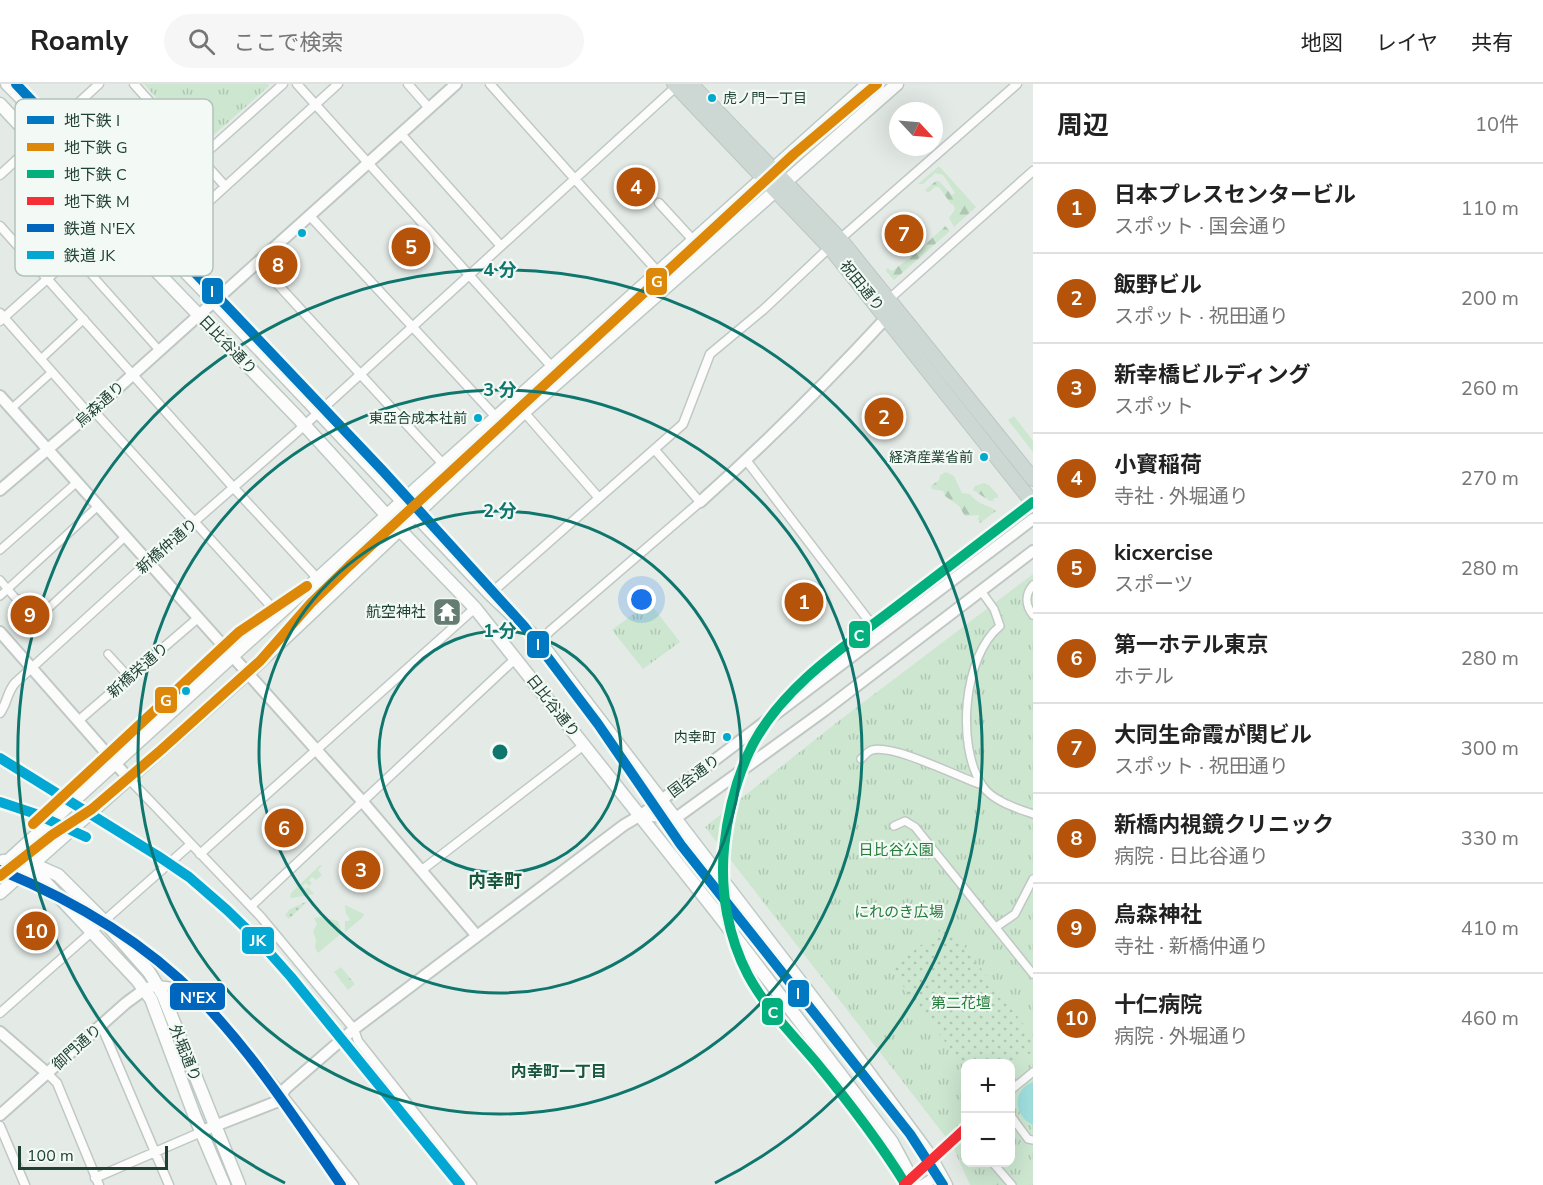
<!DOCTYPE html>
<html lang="ja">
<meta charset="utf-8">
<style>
body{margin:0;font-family:"Nunito Sans","Noto Sans JP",sans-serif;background:#f6f6f6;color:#222}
.controls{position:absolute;right:18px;bottom:18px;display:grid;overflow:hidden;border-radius:12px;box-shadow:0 6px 24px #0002}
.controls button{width:54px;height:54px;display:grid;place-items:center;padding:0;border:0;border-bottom:2px solid #e0e0e0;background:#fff;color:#222;font:30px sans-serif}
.compass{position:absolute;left:889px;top:18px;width:54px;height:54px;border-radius:50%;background:#fff;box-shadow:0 6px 24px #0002;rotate:116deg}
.scale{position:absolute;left:18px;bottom:15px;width:150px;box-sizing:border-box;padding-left:6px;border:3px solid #1f4133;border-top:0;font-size:16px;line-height:21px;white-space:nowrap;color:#1f4133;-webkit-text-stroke:4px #f3faf5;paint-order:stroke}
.you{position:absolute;left:642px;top:516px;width:21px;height:21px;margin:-15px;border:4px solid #fff;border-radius:50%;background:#1a73e8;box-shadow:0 0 0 9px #1a73e833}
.badge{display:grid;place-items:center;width:39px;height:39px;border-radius:50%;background:#b45309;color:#fff;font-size:20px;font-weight:700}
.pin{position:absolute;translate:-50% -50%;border:3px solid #fff;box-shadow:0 2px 6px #0006}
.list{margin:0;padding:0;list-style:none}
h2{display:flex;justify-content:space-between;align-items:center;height:78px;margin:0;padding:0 24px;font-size:26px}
h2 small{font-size:20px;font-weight:400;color:#767676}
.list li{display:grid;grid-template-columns:39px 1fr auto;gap:18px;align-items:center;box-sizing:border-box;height:90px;padding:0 24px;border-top:2px solid #e0e0e0}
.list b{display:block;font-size:22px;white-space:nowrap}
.list p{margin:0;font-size:20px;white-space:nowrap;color:#767676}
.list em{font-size:20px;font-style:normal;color:#767676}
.icon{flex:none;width:33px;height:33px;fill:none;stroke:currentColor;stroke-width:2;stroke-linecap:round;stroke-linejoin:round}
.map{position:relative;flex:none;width:1033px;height:1101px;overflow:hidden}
header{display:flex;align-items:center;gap:36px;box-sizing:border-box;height:84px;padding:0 30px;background:#fff;border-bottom:2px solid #e0e0e0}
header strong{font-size:28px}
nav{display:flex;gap:33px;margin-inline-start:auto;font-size:21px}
.search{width:420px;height:54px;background:#f6f6f6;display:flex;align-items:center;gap:15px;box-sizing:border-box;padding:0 21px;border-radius:33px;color:#767676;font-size:22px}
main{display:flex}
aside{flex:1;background:#fff}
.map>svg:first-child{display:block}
</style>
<header>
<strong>Roamly</strong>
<div class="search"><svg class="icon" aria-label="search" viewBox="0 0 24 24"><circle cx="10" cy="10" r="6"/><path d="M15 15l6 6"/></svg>ここで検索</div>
<nav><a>地図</a><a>レイヤ</a><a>共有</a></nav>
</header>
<main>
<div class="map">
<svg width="1033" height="1101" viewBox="0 0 1033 1101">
<defs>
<pattern id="forest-firs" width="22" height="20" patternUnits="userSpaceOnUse" patternTransform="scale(1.5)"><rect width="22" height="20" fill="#cce6d0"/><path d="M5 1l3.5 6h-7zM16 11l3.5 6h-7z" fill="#afc6b3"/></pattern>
<pattern id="park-tufts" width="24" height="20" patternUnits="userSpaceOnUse" patternTransform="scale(1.5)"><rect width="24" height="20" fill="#cce6d0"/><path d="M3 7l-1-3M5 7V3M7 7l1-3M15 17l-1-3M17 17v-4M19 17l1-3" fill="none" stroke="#afc6b3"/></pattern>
<pattern id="garden-dots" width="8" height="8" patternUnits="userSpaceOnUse" patternTransform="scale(1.5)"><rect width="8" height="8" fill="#cce6d0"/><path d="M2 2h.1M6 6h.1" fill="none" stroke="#afc6b3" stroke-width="1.8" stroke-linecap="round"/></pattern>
</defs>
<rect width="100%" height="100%" fill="#e4ebe7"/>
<path fill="#cce6d0" d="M1014,332L1033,357V368L1008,336Z
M320,781L322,782L318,786L322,791L316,796L312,793L309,796L312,799L309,802L306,799L302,802L306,805L308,803L314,810L292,814L290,813L291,809Z
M345,821L364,830L362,834L345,848V837H349L350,835L346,830Z
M320,833L338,837L342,849L318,869L315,864L316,856L313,847L317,840L314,834Z"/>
<path fill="url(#forest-firs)" d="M939,82L976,123L954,143L949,134L955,125L953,120H951L939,103H935L928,109L925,106L936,97H939L952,111L955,109L943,91L935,89L923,100H918Z
M945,142L950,147L894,196L886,187L887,184L892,187L916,169Z
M946,388L954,392L962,409L970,410C980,423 987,419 996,427L980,439L978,436L979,431L965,432L959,422L945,412L943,407L932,405L931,402L939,396L940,391Z
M984,399L989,401L998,411V414H994L993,417H990L973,406L975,402Z
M341,883L355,900L348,906L334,888Z"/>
<path fill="url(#park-tufts)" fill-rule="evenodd" d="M144,0H268L269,2L208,56L201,52L192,54Z
M1033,490V1101H970L952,1061L705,743L836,639ZM966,980H1011V1078H966Z
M649,518L680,558L643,585L612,546Z"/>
<path fill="url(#garden-dots)" d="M308,817L289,835L285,831L290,825Z
M948,841L1033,953V969L1023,971L1007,979L966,980L965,984L890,885Z"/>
<path fill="#a0dede" d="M1033,998V1041C1014,1032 1011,1006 1033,998Z"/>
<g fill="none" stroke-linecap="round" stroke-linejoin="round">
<g stroke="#c1c8c4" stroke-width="10">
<path id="pedestrian" d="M74,171L159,266
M41,275L84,235
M11,325L52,288
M0,466L76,399
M0,496L17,516L19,515L26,516L40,532L125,453
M1033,501C1025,510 1025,521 1033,531
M981,507L994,525L1000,542C963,572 956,662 982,701C992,717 1016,724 1033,730
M0,512L97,423
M108,570L129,593
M861,675C864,672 868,667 872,666C894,660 958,693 982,701
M894,742L905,737L915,743L1033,890
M996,843L1015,830L1033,795
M1011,1006L1033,988
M1011,1032L1028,1055L1033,1056
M992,1078L1012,1101"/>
</g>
<g stroke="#c1c8c4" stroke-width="11">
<path id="minor" d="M134,0L225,102
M297,0L552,283
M408,0L429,24
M490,0L658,188
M401,50L501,162
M200,74L283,0
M0,91L99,0
M659,119L693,156
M310,132L496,333
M0,142L233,403L318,495
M840,155L1017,0
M160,162L338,0
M257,178L443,380
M888,216L1033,87
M0,229L89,330
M0,237L110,139
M93,326L279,531
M524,328L599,414
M746,376L879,550
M490,510L683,340L710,270L763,226L829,164
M540,558L550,547L700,418L655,366
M0,629C7,620 7,608 15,599L147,479L297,348L679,0
M78,637L198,534
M130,696L261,833L354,945L358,957L472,1101
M200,770L475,524
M422,786L584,661
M251,822L516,574
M157,901L181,904L203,918L274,1000L354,1101
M0,929L191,760
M101,941L169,1101
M47,989L57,999L99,1101
M0,1042L25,1101
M95,1094L206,1046"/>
</g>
<g stroke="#c1c8c4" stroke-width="14">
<path id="tertiary" d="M0,312L362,717L477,852
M0,406L89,330L456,0
M700,418C766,359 827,298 887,233V229
M0,548L130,696
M641,731L676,734L825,626L1033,467
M0,948L47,989
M0,1031L126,919L145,905L157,901
M207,1045L276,1018L286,1004L354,945L624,741L641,731L679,703L1033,435
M923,1101L940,1090"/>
</g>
<g stroke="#bfc9c4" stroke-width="15">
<path id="secondary" d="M7,0C74,66 136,138 202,205L490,510L540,558L829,935L929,1070L946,1101
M0,20L110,139L298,334L399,445L475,524L717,829L892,1058L915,1101
M3,777L42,784L58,791L104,837L149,888L163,911L239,1101
M31,783L137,896L151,915L195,1033L224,1101
M0,784L417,404L868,0
M0,809L248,589L524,328L897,0"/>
</g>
<g stroke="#bcc7c2" stroke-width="16">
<path id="primary" d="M674,0L831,165L1033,419
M691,0L840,155L1033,395"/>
</g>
<use href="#pedestrian" stroke="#fbfcfb" stroke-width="7"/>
<use href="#minor" stroke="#fbfcfb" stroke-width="8"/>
<use href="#tertiary" stroke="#fbfcfb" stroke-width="10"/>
<use href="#secondary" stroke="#fbfcfb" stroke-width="12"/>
<use href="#primary" stroke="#cdd7d3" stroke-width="14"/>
<g stroke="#f3faf5" stroke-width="15">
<path id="rail-1" d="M0,786C73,816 142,856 198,913C253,969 296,1036 341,1101"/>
</g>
<g stroke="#f3faf5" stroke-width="15">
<path id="rail-2" d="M0,674L158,772L189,793L227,826L260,858L291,893L460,1101
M0,718L36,730L86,753"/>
</g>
<use href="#rail-1" stroke="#0065bd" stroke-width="10"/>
<use href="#rail-2" stroke="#03a7d3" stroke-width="10"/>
<g stroke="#f3faf5" stroke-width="15">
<path id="metro-1" d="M16,0L383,387L524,542L598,640L681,761L910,1050L943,1101"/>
</g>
<g stroke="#f3faf5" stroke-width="15">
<path id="metro-2" d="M33,740L239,548L307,502
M0,792L52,751L92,725L161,666L260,577L311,519L349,482L794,70L877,0"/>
</g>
<g stroke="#f3faf5" stroke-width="15">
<path id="metro-3" d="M906,1101C879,1057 848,1017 815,977C792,950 765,923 748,891C728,853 720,807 724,764C728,727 736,693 753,660C784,602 845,562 896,523C942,488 988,453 1033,418"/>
</g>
<g stroke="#f3faf5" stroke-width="15">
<path id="metro-4" d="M904,1101L966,1044"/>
</g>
<use href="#metro-1" stroke="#0079c2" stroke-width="10"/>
<use href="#metro-2" stroke="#dd8808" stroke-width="10"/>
<use href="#metro-3" stroke="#03af7d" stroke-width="10"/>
<use href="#metro-4" stroke="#f62e36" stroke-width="10"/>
</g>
<g fill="none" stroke="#0f766e" stroke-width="3">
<circle cx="500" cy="668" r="121"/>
<circle cx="500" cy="668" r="241"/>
<circle cx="500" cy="668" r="362"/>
<path d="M285 1099A482 482 0 1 1 715 1099"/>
</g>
<defs>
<g id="temple-square" transform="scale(1.5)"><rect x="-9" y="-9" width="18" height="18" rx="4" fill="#647c72" stroke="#f3faf5"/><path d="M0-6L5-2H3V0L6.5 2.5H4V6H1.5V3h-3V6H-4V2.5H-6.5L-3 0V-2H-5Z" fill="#fff"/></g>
</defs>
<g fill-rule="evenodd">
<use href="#temple-square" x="447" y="528"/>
</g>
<g fill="#00a9ce" stroke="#f3faf5" stroke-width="2">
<circle cx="712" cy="14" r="5"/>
<circle cx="302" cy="149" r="5"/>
<circle cx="478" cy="334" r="5"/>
<circle cx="984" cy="373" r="5"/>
<circle cx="186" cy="607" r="5"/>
<circle cx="727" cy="653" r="5"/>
</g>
<g text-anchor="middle" stroke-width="4.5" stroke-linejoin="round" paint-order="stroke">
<g font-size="14" fill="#1f4133" stroke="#f3faf5" text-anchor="end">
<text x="723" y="19" text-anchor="start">虎ノ門一丁目</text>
<text x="467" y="339">東亞合成本社前</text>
<text x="973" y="378">経済産業省前</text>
<text x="716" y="658">内幸町</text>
</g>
<g font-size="15" fill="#1f4133" stroke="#f3faf5">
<text transform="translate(862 202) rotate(51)" y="5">祝田通り</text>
<text transform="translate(228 261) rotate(46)" y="5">日比谷通り</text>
<text transform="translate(100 320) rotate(-42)" y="5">烏森通り</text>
<text transform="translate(167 462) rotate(-41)" y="5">新橋仲通り</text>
<text transform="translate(138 586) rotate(-41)" y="5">新橋栄通り</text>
<text transform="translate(553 622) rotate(52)" y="5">日比谷通り</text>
<text transform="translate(694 692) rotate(-37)" y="5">国会通り</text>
<text transform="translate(77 963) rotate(-42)" y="5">御門通り</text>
<text transform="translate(185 969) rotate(68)" y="5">外堀通り</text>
</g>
<g font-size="15" fill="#1f4133" stroke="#f3faf5" text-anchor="end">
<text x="426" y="533">航空神社</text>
</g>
<g font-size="15" fill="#247d3a" stroke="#f3faf5">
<text x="896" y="771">日比谷公園</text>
<text x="899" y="833">にれのき広場</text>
<text x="961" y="924">第二花壇</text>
</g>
<g font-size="16" font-weight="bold" fill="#18563e" stroke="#f3faf5">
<text x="559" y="993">内幸町一丁目</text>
</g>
<g font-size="18" font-weight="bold" fill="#18563e" stroke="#f3faf5">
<text x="495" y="803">内幸町</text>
</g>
</g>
<rect x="15" y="15" width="198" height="177" rx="9" fill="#f3faf5" stroke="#b3c2bb" stroke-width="1.5"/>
<rect x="27" y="32" width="27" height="8" fill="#0079c2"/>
<rect x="27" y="59" width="27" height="8" fill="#dd8808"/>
<rect x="27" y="86" width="27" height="8" fill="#03af7d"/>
<rect x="27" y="113" width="27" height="8" fill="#f62e36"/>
<rect x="27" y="140" width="27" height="8" fill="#0065bd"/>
<rect x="27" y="167" width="27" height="8" fill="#03a7d3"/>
<g font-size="16" fill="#1f4133">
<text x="64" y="42">地下鉄 I</text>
<text x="64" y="69">地下鉄 G</text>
<text x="64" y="96">地下鉄 C</text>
<text x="64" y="123">地下鉄 M</text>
<text x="64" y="150">鉄道 N'EX</text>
<text x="64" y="177">鉄道 JK</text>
</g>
<circle cx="500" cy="668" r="9" fill="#0f766e" stroke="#f3faf5" stroke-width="3"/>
<g font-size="18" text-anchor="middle" font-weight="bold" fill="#0f766e" stroke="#f3faf5" stroke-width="4.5" stroke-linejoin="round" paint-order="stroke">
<text x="500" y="192">4 分</text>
<text x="500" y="312">3 分</text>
<text x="500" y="433">2 分</text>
<text x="500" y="553">1 分</text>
</g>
<g stroke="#f3faf5" stroke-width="2">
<rect x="645" y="183" width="23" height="29" rx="6" fill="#dd8808"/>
<rect x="201" y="193" width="23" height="28" rx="6" fill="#0079c2"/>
<rect x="848" y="536" width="23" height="29" rx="6" fill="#03af7d"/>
<rect x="526" y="546" width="24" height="29" rx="6" fill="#0079c2"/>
<rect x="154" y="602" width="24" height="28" rx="6" fill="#dd8808"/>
<rect x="241" y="842" width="34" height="29" rx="6" fill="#03a7d3"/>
<rect x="787" y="895" width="23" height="29" rx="6" fill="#0079c2"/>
<rect x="169" y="898" width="57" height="29" rx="6" fill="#0065bd"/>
<rect x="761" y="913" width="23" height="29" rx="6" fill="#03af7d"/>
</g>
<g font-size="16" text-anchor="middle" font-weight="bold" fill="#fff">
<text x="657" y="203">G</text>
<text x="212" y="213">I</text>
<text x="859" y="557">C</text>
<text x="538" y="566">I</text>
<text x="166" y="622">G</text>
<text x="258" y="862">JK</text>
<text x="798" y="915">I</text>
<text x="198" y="919">N'EX</text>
<text x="773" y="934">C</text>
</g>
</svg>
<div class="controls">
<button>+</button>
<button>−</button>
</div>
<svg class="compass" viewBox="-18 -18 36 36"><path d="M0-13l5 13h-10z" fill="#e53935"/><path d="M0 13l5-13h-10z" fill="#767676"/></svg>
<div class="scale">100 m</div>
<div class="you"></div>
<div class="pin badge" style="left:804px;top:518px">1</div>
<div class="pin badge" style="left:884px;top:333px">2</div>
<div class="pin badge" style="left:361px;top:786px">3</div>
<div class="pin badge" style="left:636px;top:103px">4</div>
<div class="pin badge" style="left:411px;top:163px">5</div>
<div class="pin badge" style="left:284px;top:744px">6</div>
<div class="pin badge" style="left:904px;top:150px">7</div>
<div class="pin badge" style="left:278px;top:181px">8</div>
<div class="pin badge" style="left:30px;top:531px">9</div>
<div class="pin badge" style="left:36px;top:847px">10</div>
</div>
<aside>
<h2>周辺<small>10件</small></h2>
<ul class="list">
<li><span class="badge">1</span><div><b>日本プレスセンタービル</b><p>スポット · 国会通り</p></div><em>110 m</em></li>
<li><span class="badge">2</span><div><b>飯野ビル</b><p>スポット · 祝田通り</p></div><em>200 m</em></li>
<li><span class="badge">3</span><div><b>新幸橋ビルディング</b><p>スポット</p></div><em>260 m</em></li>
<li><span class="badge">4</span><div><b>小寳稲荷</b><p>寺社 · 外堀通り</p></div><em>270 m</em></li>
<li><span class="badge">5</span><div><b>kicxercise</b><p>スポーツ</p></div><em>280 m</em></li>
<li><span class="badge">6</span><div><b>第一ホテル東京</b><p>ホテル</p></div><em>280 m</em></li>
<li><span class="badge">7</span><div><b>大同生命霞が関ビル</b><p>スポット · 祝田通り</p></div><em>300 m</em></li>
<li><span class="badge">8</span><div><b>新橋内視鏡クリニック</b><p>病院 · 日比谷通り</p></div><em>330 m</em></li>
<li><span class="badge">9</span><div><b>烏森神社</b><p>寺社 · 新橋仲通り</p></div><em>410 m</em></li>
<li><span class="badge">10</span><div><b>十仁病院</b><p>病院 · 外堀通り</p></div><em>460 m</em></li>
</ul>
</aside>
</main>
